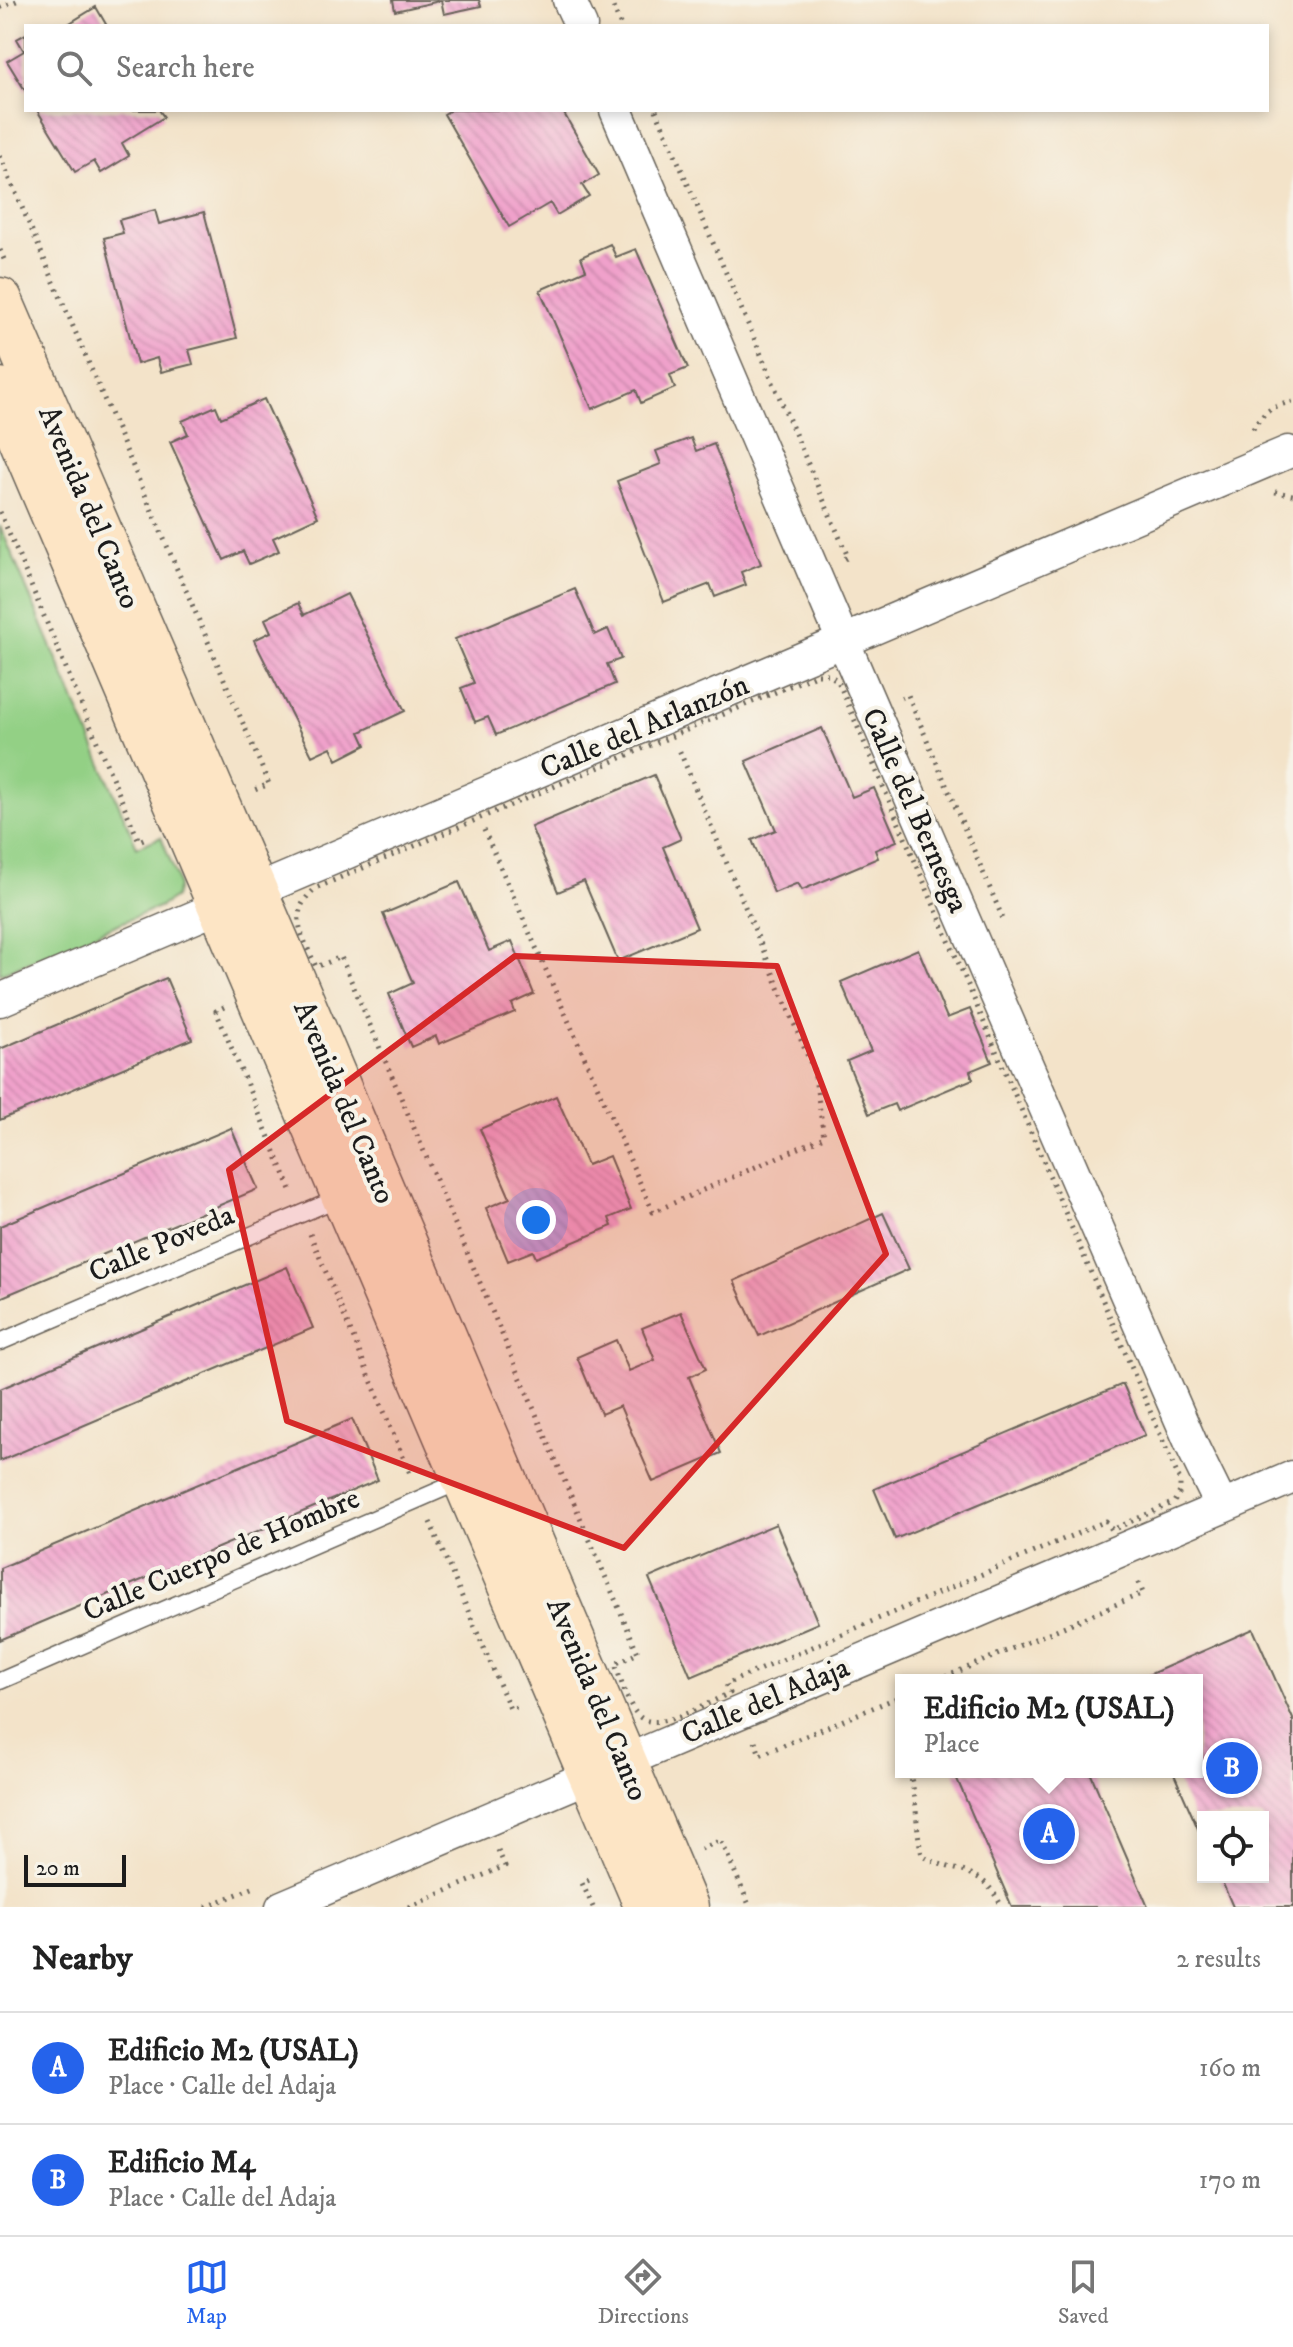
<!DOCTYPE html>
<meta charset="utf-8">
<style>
body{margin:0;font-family:"IM FELL DW Pica",serif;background:#f6f6f6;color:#222}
.controls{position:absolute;right:24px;bottom:24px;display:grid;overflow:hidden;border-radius:0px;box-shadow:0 4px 12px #0003}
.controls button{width:72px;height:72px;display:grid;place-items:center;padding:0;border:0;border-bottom:2px solid #e0e0e0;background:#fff;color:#222;font:40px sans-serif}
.scale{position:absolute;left:24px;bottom:20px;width:102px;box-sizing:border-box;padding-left:8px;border:4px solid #1c1c1c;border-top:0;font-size:22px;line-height:28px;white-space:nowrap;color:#1c1c1c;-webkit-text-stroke:6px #f7f3e8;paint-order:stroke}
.you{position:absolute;left:536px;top:1220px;width:28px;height:28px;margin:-20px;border:6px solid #fff;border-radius:50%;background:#1a73e8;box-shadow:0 0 0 12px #1a73e833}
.badge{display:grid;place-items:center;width:52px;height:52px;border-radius:50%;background:#2563eb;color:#fff;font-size:26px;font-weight:700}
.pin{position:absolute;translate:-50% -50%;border:4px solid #fff;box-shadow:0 2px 8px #0006}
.popup{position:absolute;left:895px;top:1674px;width:308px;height:104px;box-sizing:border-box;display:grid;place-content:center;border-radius:0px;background:#fff;filter:drop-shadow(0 2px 6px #0005);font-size:26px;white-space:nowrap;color:#767676}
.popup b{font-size:30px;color:#222}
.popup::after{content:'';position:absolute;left:50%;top:100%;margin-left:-16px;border:16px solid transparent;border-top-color:#fff}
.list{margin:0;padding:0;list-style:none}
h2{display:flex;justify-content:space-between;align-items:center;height:104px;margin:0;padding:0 32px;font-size:34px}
h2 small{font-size:26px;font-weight:400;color:#767676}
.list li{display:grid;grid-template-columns:52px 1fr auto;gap:24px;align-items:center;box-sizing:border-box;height:112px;padding:0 32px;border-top:2px solid #e0e0e0}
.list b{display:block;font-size:30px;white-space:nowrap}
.list p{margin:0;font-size:26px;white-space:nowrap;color:#767676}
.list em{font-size:26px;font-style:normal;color:#767676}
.icon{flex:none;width:44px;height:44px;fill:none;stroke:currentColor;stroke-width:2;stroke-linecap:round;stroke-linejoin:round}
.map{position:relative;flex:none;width:1293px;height:1907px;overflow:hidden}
.search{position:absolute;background:#fff;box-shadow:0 4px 12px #0003;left:24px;right:24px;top:24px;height:88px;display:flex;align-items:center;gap:20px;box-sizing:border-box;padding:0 28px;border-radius:0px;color:#767676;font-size:30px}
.sheet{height:328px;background:#fff}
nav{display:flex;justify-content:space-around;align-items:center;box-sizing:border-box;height:112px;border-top:2px solid #e0e0e0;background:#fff;font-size:22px;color:#767676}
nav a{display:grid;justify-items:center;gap:4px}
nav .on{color:#2563eb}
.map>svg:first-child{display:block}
</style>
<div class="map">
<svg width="1293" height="1907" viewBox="0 0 1293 1907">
<defs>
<pattern id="building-back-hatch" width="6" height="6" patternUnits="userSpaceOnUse" patternTransform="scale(2)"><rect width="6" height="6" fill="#f0a1cb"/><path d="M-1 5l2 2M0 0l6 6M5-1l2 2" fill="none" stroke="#cd8aae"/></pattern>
</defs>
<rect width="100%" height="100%" fill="#f7f3e8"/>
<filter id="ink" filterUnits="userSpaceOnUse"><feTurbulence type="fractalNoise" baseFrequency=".0125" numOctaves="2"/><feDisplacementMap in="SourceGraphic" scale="16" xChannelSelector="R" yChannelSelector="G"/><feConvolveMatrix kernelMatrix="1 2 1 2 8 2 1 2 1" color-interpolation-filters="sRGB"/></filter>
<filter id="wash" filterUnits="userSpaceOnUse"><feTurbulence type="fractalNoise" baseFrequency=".006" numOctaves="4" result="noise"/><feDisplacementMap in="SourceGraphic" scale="32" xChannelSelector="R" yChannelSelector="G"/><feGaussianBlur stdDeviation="1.8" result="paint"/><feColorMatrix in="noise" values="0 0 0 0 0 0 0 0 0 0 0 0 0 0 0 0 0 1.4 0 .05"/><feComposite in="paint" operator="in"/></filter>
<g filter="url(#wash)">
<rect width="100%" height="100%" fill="#f3e3c9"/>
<path fill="#93d085" stroke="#587650" stroke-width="2" d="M0,526L137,847L161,837L177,878L178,886L175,897L161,906L0,974Z"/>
<g id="blocks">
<path fill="url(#building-back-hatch)" d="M393,0H440V1L395,11Z
M441,0H479L481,6L444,14Z
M96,7L107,26H65Z
M26,34V92L7,61L24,51L17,39Z
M37,110H159L164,117L122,143L129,156L101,173L94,161L75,172Z
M451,110H562L599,175L582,185L589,196L557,215L550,203L509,227L444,114Z
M155,210L159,224L204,212L237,338L189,350L193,364L161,372L157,358L137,364L104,238L123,233L119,220Z
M610,244L616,257L636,249L688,368L670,375L675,388L641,403L636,390L592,409L540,290L586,270L581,257Z
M264,399L318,517L273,538L279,551L249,564L243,551L224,560L170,442L188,434L182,421L216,406L221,418Z
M691,438L696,451L714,444L761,564L741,572L746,585L715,597L710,584L664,602L617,481L661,464L656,451Z
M575,589L595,635L608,629L621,659L607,664L615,684L496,735L488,717L475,722L461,688L474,683L455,639Z
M347,594L405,711L360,732L366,745L337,760L331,747L312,756L254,640L271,632L265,619L298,603L304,615Z
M822,728L852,797L874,788L897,841L875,850L878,858L802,890L798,883L774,893L752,840L776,830L746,761Z
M654,775L681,839L663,847L697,928L618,961L584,881L558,892L531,827Z
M459,882L489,951L512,941L534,994L512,1004L515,1012L439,1044L436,1036L411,1047L389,994L413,983L383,914Z
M918,949L947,1018L970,1009L992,1062L970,1071L973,1079L897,1111L894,1104L869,1114L847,1061L871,1051L841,982Z
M166,978L192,1039L0,1120V1049Z
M556,1096L587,1165L609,1156L631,1209L609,1218L612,1226L536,1258L533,1251L508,1261L486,1208L510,1198L480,1129Z
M231,1128L258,1189L0,1298V1226Z
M883,1213L909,1269L759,1336L734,1281Z
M287,1267L313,1328L0,1461V1389Z
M681,1312L706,1369L689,1377L721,1453L653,1482L620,1406L601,1414L577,1357L616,1340L629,1371L655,1360L642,1328Z
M1123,1384L1145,1435L895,1539L874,1489Z
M352,1419L378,1480L0,1640V1568Z
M776,1524L818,1623L691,1677L649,1578Z
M1253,1629L1293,1719V1907H1233L1220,1877H1263V1817H1203V1840L1173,1772H1197V1680H1137Z
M954,1772H1090L1148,1907H1012Z"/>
</g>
</g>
<g filter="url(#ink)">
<use href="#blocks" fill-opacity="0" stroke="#676259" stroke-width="2"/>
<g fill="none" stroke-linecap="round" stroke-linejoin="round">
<g stroke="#676259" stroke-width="19">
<path id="lane" d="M0,1342L341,1197
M0,1681L463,1480"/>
</g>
<g stroke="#676259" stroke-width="35">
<path id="street" d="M569,0L581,26
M616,110L865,692L1193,1448L1222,1507
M0,1000L1288,452
M282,1907L1293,1477"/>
</g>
<g stroke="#676259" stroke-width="47">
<path id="secondary" d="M0,300L283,956L686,1907
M0,390L647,1907"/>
</g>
<path stroke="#676259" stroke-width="5" stroke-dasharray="2 6" stroke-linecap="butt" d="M610,0L621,26
M0,8L19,0
M656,110L848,557L841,561
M0,156L269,784L252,791
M0,250L6,264
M1253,429C1263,412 1273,405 1293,402
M1275,492L1293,495
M0,512L139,841L148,837
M818,674H828L838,681L1180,1481V1492L1174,1502L1112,1530L1106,1521L726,1684L730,1693C709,1702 659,1733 640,1717C627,1706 621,1679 615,1664L638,1653L341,957L316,967C303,935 285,914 316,888Z
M901,698L908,695L1003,919
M484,830L653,1212L824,1137L814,1071L678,747
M224,1007L216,1011L292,1192
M310,1234L411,1476
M430,1522L510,1709L520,1706
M938,1680L1143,1593L1137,1578
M755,1741L760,1755L901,1696
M900,1747L901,1750
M909,1772C918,1798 915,1828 922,1855C958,1878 979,1861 1002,1907
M701,1849L721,1840L750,1907
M206,1907L257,1886
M409,1907L505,1866L498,1850
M593,1907L582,1883L594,1878"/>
<use href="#lane" stroke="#fff" stroke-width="16"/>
<use href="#street" stroke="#fff" stroke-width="32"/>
<use href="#secondary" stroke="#fde5c5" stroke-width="44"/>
</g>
</g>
<path fill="#d62828" fill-opacity="0.2" stroke="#d62828" stroke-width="6" stroke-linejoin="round" d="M515,956L777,966L886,1254L624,1548L287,1421L229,1170Z"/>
<g text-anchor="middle" stroke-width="8" stroke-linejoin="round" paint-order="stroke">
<g font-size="30" fill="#1c1c1c" stroke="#f7f3e8">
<text transform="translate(90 507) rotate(67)" y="10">Avenida del Canto</text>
<text transform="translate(644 726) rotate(-23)" y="10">Calle del Arlanzón</text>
<text transform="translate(916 810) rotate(66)" y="10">Calle del Bernesga</text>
<text transform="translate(345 1102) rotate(67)" y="10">Avenida del Canto</text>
<text transform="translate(161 1243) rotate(-23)" y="10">Calle Poveda</text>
<text transform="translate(221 1554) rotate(-23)" y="10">Calle Cuerpo de Hombre</text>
<text transform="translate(598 1699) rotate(67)" y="10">Avenida del Canto</text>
<text transform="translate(765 1700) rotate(-23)" y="10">Calle del Adaja</text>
</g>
</g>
</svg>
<div class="controls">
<button><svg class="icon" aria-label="locate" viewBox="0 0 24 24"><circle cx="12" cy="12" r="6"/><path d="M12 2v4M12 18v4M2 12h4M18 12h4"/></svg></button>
</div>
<div class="scale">20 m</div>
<div class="you"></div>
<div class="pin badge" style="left:1049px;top:1834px">A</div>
<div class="popup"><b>Edificio M2 (USAL)</b>Place</div>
<div class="pin badge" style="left:1232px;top:1768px">B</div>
<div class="search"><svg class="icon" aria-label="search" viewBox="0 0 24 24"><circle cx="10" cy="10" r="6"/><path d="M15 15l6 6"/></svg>Search here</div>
</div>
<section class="sheet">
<h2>Nearby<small>2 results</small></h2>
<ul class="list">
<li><span class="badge">A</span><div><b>Edificio M2 (USAL)</b><p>Place · Calle del Adaja</p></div><em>160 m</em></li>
<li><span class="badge">B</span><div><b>Edificio M4</b><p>Place · Calle del Adaja</p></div><em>170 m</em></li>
</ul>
</section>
<nav>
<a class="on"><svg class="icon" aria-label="map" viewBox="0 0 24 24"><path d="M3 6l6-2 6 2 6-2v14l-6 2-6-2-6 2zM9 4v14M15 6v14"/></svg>Map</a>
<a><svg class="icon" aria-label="directions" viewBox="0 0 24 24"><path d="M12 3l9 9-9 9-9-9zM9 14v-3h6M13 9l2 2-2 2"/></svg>Directions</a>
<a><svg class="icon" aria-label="saved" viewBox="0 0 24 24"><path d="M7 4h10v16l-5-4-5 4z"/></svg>Saved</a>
</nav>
